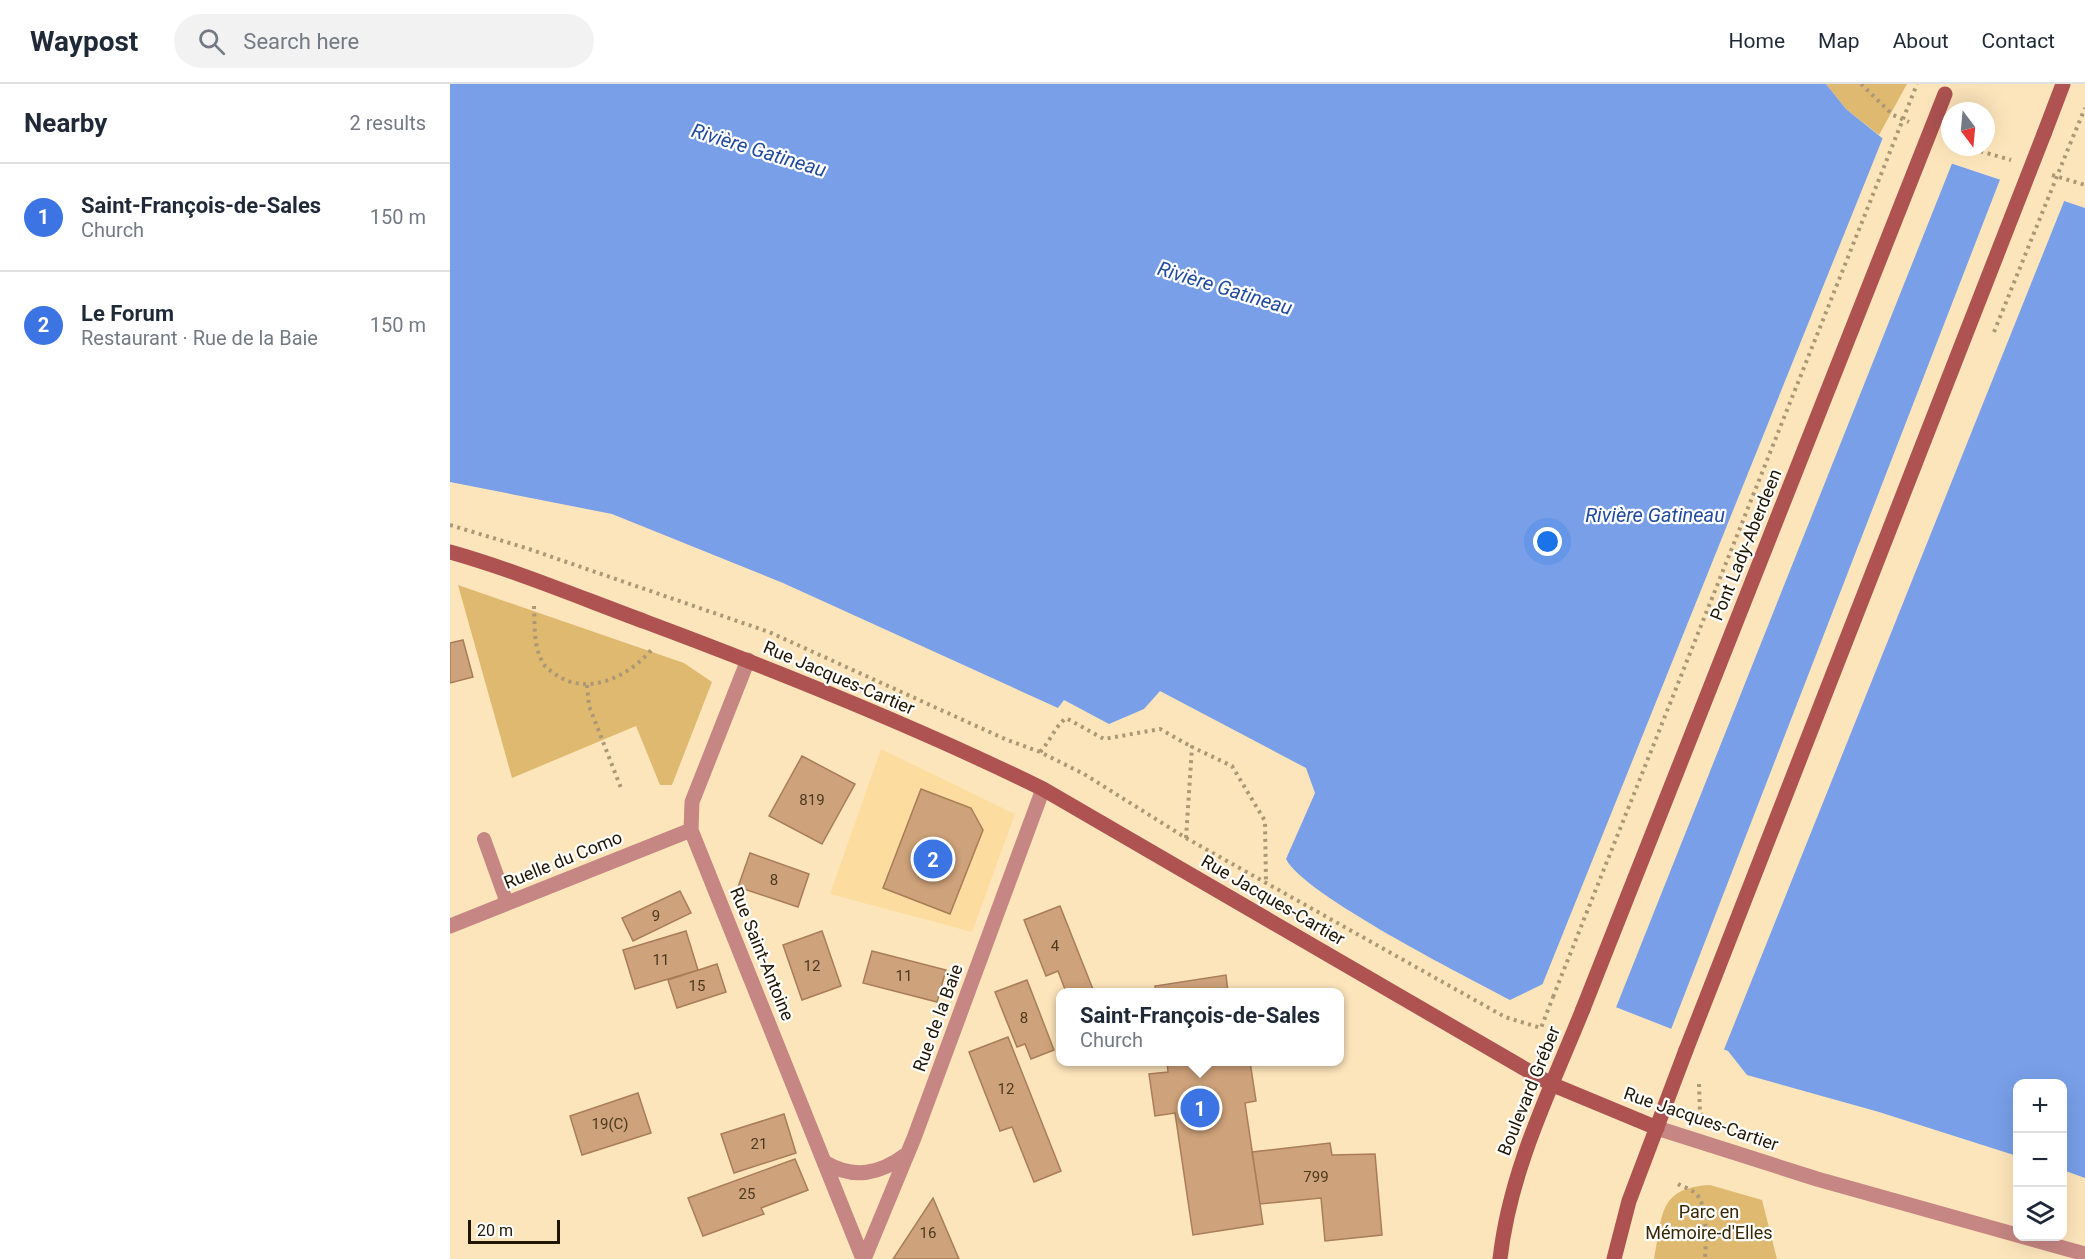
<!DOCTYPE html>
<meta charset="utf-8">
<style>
body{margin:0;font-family:Roboto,sans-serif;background:#f2f2f3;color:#1f2937}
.controls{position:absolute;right:18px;bottom:18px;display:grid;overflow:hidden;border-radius:12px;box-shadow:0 6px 24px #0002}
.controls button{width:54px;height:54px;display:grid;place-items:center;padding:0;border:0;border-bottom:2px solid #e0e1e3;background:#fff;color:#1f2937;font:30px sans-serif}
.compass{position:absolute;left:1491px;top:18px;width:54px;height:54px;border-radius:50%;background:#fff;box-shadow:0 6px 24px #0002;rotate:164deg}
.scale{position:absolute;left:18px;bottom:15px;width:92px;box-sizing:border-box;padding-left:6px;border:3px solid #201602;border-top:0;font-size:16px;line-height:21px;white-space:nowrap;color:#201602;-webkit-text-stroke:4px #fff;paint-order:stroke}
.you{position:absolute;left:1098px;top:458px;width:21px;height:21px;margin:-15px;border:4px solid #fff;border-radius:50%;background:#1a73e8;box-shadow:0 0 0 9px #1a73e833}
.badge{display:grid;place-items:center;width:39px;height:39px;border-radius:50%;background:#3d74e3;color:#fff;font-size:20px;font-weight:700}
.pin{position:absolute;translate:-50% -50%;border:3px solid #fff;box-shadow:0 2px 6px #0006}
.popup{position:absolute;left:606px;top:904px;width:288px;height:78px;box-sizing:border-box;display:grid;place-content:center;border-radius:12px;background:#fff;filter:drop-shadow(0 2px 4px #0005);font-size:20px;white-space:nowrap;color:#747a83}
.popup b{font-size:22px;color:#1f2937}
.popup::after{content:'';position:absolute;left:50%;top:100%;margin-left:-12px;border:12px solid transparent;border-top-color:#fff}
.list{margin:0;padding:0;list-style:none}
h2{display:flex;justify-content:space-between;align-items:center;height:78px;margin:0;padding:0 24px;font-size:26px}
h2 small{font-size:20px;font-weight:400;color:#747a83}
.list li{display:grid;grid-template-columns:39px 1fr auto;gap:18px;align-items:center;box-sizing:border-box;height:108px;padding:0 24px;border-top:2px solid #e0e1e3}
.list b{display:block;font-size:22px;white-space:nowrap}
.list p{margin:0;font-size:20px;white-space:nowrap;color:#747a83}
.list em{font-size:20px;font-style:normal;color:#747a83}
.icon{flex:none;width:33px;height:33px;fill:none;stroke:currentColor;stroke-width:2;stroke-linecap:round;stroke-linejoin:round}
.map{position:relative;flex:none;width:1635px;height:1175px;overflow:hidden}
header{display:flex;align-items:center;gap:36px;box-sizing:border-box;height:84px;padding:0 30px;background:#fff;border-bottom:2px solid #e0e1e3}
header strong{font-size:28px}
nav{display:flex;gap:33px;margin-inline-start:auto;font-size:21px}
.search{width:420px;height:54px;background:#f2f2f3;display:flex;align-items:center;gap:15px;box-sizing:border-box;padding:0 21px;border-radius:33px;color:#747a83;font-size:22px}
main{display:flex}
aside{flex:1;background:#fff}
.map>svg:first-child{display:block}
</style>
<header>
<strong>Waypost</strong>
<div class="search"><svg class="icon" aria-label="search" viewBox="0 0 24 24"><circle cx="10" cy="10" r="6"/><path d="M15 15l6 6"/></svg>Search here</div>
<nav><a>Home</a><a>Map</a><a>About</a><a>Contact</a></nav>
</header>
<main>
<aside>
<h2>Nearby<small>2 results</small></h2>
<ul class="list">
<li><span class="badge">1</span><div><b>Saint-François-de-Sales</b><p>Church</p></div><em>150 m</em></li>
<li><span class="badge">2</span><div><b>Le Forum</b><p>Restaurant · Rue de la Baie</p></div><em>150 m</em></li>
</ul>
</aside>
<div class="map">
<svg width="1635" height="1175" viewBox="0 0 1635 1175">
<rect width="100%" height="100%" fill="#fde5bb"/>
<path fill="#fddc9f" d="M431,665L565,730L522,848L380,810Z"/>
<path fill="#e0b970" d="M1376,0H1457L1429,51L1396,25Z
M8,501L234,579L262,598L222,701H210L186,642L62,694Z
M1260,1101L1312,1116L1327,1175H1204C1213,1132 1207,1104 1260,1101Z"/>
<path fill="#789fe8" d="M0,0H1376L1396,25L1437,58L1635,124V1094L1613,1086L1612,1000H1568L1567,1072L1429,1028L1297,991L1278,967L1099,897L1060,916C1017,893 854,811 836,775L865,709L856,684L710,607L694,625L659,640L614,616L608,624L333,499L162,430L0,398Z"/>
<path fill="#fde5bb" d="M1434,51L1503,77L1165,926L1099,900L1091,904Z
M1551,93L1615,115L1273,968L1220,948Z"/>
<path fill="#cea27a" stroke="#a87d57" stroke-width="1.5" d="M13,556L23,593L0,599V559Z
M352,672L405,700L372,760L319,732Z
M471,705L521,724L533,746L500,830L433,804Z
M300,769L359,790L348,823L288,803Z
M230,807L241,829L183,857L172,834Z
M610,822L644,908H616L608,887L596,892L574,836Z
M236,847L248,886L185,905L173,866Z
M372,847L391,902L352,916L333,861Z
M422,867L496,886L487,918L413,899Z
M267,880L276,908L227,924L218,896Z
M776,891L778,908H706L705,902Z
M577,896L604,966L581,975L575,960L567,963L545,908Z
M558,953L611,1087L584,1098L562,1043L550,1047L519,968Z
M717,978H800L806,1017L795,1019L813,1140L743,1151L725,1029L705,1032L699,990L718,988Z
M188,1009L201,1049L132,1071L120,1032Z
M334,1030L346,1069L284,1089L271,1050Z
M880,1059L882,1071L925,1070L932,1151L875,1157L871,1114L810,1120L802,1068Z
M345,1075L358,1106L311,1124L314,1130L253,1152L238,1114Z
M483,1114L509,1175H443Z"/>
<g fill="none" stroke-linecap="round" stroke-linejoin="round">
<path stroke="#ab9876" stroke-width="4" stroke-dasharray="3 4.5" stroke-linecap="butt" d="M1411,0L1443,31L1459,38
M1620,60L1635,24
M1516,63L1561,76
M1602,91L1635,101
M0,441L76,464L319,548L555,655L590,668L634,690L736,754L1055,933L1091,944L1103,913
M84,522C85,541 83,560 92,577C94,583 100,586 105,590C138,614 181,591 203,564
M137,601L139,622L171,704
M590,668C601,656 604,644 616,634L654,655L710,645L742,663
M736,754L742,663L782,682L815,737L816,799
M1249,1000L1250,1029L1256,1035
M1228,1100C1233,1103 1241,1105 1245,1109C1258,1118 1256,1160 1255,1175"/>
<path stroke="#c68683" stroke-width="14" d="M34,755L57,819"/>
<path stroke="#c68683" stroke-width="15" d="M298,576L242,718L241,746L413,1175
M0,842L241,746
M1207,1044L1367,1095L1635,1170
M374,1078C404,1096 430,1090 457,1070
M414,1175L464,1054L593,705"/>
<path stroke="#ae5352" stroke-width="15" d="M1594,50L1613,0
M0,468C67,487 131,514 196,538C330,588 465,642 593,705L1101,1000L1207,1044
M1050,1175C1060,1086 1100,1007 1133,925
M1164,1175L1179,1117L1236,966"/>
<path stroke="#ab9876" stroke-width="4" stroke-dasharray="3 4.5" stroke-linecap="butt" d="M1544,248L1620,60
M1103,913L1467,0"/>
<path stroke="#ae5352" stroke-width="15" d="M1133,925L1495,10
M1236,966L1594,50"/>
</g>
<g text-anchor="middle" stroke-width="4.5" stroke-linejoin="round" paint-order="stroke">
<g font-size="15" fill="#4c3920">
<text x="362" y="721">819</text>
<text x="324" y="801">8</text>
<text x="206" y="837">9</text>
<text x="605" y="867">4</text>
<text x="211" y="881">11</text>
<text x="362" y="887">12</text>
<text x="454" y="897">11</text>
<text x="247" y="907">15</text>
<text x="574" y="939">8</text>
<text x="556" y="1010">12</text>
<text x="160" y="1045">19(C)</text>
<text x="309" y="1065">21</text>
<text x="866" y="1098">799</text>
<text x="297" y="1115">25</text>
<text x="478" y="1154">16</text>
</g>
<g font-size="18" fill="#201602" stroke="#fff">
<text transform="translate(1296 461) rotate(-68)" y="6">Pont Lady-Aberdeen</text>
<text transform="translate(389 594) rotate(23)" y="6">Rue Jacques-Cartier</text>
<text transform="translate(113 776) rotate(-22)" y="6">Ruelle du Como</text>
<text transform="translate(823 816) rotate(30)" y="6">Rue Jacques-Cartier</text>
<text transform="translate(312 870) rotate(68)" y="6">Rue Saint-Antoine</text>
<text transform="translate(488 934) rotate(-70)" y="6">Rue de la Baie</text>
<text transform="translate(1079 1007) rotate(-68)" y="6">Boulevard Gréber</text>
<text transform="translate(1251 1035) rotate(19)" y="6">Rue Jacques-Cartier</text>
</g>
<g font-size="18" fill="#382700" stroke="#fff">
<text x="1259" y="1134">Parc en<tspan x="1259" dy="21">Mémoire-d'Elles</tspan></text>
</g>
<g font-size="20" font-style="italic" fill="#224ba0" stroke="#fff">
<text transform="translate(309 66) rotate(17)" y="7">Rivière Gatineau</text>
<text transform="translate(775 204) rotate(17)" y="7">Rivière Gatineau</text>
<text x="1205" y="438">Rivière Gatineau</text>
</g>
</g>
</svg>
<div class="controls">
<button>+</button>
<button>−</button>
<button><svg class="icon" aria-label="layers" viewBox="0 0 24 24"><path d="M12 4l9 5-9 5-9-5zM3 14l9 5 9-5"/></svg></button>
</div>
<svg class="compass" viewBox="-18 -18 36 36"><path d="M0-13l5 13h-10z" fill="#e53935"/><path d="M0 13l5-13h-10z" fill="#747a83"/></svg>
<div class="scale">20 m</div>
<div class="you"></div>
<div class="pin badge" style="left:750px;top:1024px">1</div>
<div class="popup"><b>Saint-François-de-Sales</b>Church</div>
<div class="pin badge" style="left:483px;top:775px">2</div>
</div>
</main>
